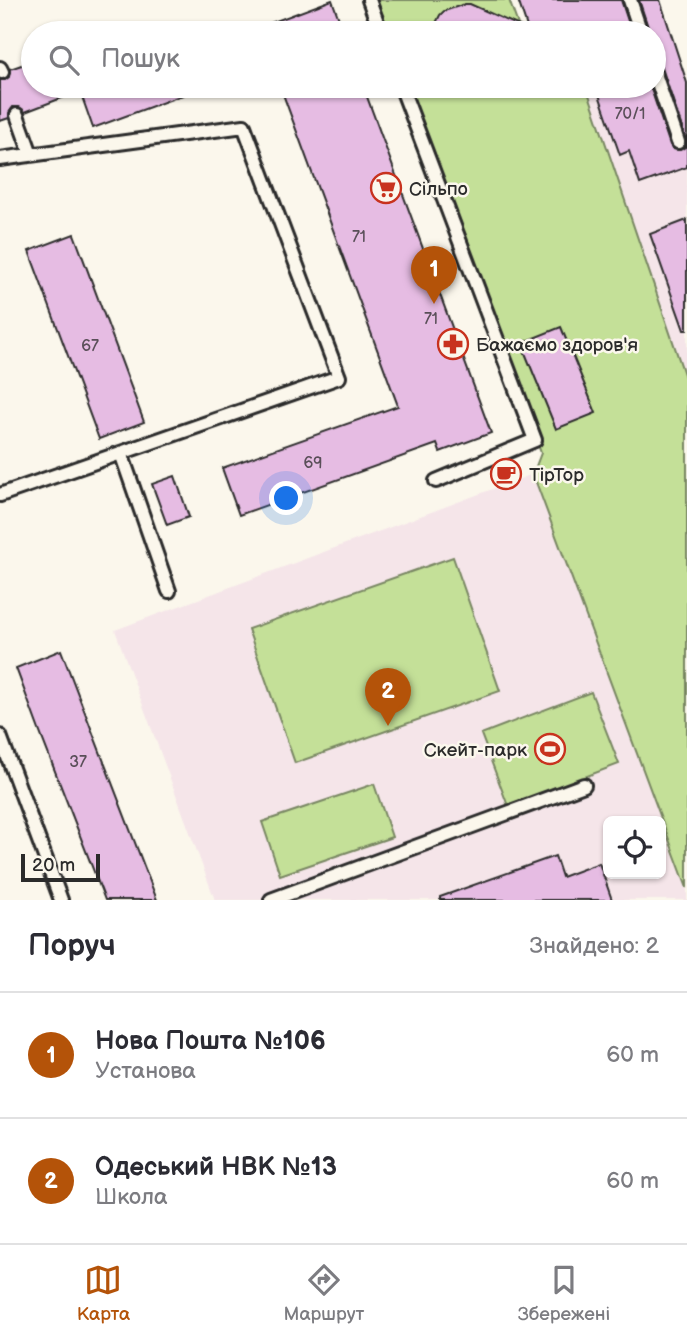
<!DOCTYPE html>
<html lang="uk">
<meta charset="utf-8">
<style>
body{margin:0;font-family:"Balsamiq Sans",sans-serif;background:#f2f2f3;color:#2b2b33}
.controls{position:absolute;right:21px;bottom:21px;display:grid;overflow:hidden;border-radius:10px;box-shadow:0 2px 5px #0004}
.controls button{width:63px;height:63px;display:grid;place-items:center;padding:0;border:0;border-bottom:2px solid #e1e1e2;background:#fff;color:#2b2b33;font:35px sans-serif}
.scale{position:absolute;left:21px;bottom:18px;width:79px;box-sizing:border-box;padding-left:7px;border:4px solid #2b2b2b;border-top:0;font-size:19px;line-height:24px;white-space:nowrap;color:#2b2b2b;-webkit-text-stroke:5px #fbf7ec;paint-order:stroke}
.you{position:absolute;left:287px;top:499px;width:24px;height:24px;margin:-18px;border:5px solid #fff;border-radius:50%;background:#1a73e8;box-shadow:0 0 0 10px #1a73e833}
.badge{display:grid;place-items:center;width:46px;height:46px;border-radius:50%;background:#b45309;color:#fff;font-size:23px;font-weight:700}
.pin{position:absolute;translate:-50% -58px;filter:drop-shadow(0 2px 4px #0008)}
.pin::after{content:'';position:absolute;top:37px;width:24px;height:21px;background:inherit;clip-path:polygon(0 0,100% 0,50% 100%)}
.list{margin:0;padding:0;list-style:none}
h2{display:flex;justify-content:space-between;align-items:center;height:91px;margin:0;padding:0 28px;font-size:30px}
h2 small{font-size:23px;font-weight:400;color:#7c7c81}
.list li{display:grid;grid-template-columns:46px 1fr auto;gap:21px;align-items:center;box-sizing:border-box;height:126px;padding:0 28px;border-top:2px solid #e1e1e2}
.list b{display:block;font-size:26px;white-space:nowrap}
.list p{margin:0;font-size:23px;white-space:nowrap;color:#7c7c81}
.list em{font-size:23px;font-style:normal;color:#7c7c81}
.icon{flex:none;width:38px;height:38px;fill:none;stroke:currentColor;stroke-width:2;stroke-linecap:round;stroke-linejoin:round}
.map{position:relative;flex:none;width:687px;height:900px;overflow:hidden}
.search{position:absolute;background:#fff;box-shadow:0 2px 5px #0004;left:21px;right:21px;top:21px;height:77px;display:flex;align-items:center;gap:18px;box-sizing:border-box;padding:0 24px;border-radius:38px;color:#7c7c81;font-size:26px}
.sheet{height:343px;background:#fff}
nav{display:flex;justify-content:space-around;align-items:center;box-sizing:border-box;height:98px;border-top:2px solid #e1e1e2;background:#fff;font-size:19px;color:#7c7c81}
nav a{display:grid;justify-items:center;gap:4px}
nav .on{color:#b45309}
.map>svg:first-child{display:block}
</style>
<div class="map">
<svg width="687" height="900" viewBox="0 0 687 900">
<rect width="100%" height="100%" fill="#fbf7ec"/>
<filter id="ink" filterUnits="userSpaceOnUse"><feTurbulence type="fractalNoise" baseFrequency=".0143" numOctaves="2"/><feDisplacementMap in="SourceGraphic" scale="14" xChannelSelector="R" yChannelSelector="G"/><feConvolveMatrix kernelMatrix="1 2 1 2 8 2 1 2 1" color-interpolation-filters="sRGB"/></filter>
<g filter="url(#ink)">
<path fill="#f5e5e9" fill-rule="evenodd" d="M654,59L687,161V371L683,372L586,86H654Z
M533,474L687,888V900H215L115,630ZM608,821H661V874H608Z"/>
<path fill="#c4e098" stroke="#788662" stroke-width="2" d="M377,0H509L521,33H389Z
M408,86H586L687,383V888L533,474L541,453Z
M453,557L500,691L295,763L248,629Z
M591,692L619,764L508,806L481,734Z
M374,784L392,837L280,875L262,822Z"/>
<path fill="#e6bce3" stroke="#2b2b2b" stroke-width="2" d="M332,0L344,33H250L249,31Z
M518,0H621L632,33H431L440,15L444,11L465,4H470L528,30Z
M639,0H660L687,83V167L640,184L629,151L620,155L596,86H650L670,145L673,149L680,150L685,147L687,143L662,68L659,64L655,62L654,33H650Z
M33,61V86H201L202,88L93,128L80,91L25,112L19,107H13L9,113V118L0,121V80H5L9,77L10,69Z
M280,86H363L491,433L440,452L437,444L239,515L222,468L398,406Z
M687,220V330H684L650,234Z
M74,234L144,422L99,439L29,251Z
M561,327L596,413L556,429L521,343Z
M175,476L189,517L167,525L152,484Z
M61,650L157,900H105L39,730L16,668Z
M555,856L562,877L599,863L612,900H440V897Z"/>
<g fill="none" stroke-linecap="round" stroke-linejoin="round">
<g stroke="#2b2b2b" stroke-width="18">
<path id="service" d="M369,0L381,33
M630,0L641,33
M0,68L2,72
M654,71L678,142
M401,86L535,440L436,481
M17,115L31,154
M0,159L244,126L339,377L0,495
M121,453L169,591
M0,736L61,900
M271,900L584,785"/>
</g>
<use href="#service" stroke="#fbf7ec" stroke-width="12"/>
</g>
</g>
<defs>
<g id="supermarket-ring" transform="scale(1.575)"><circle r="9.5" fill="#fbf7ec" stroke="#c8321e" stroke-width="1.5"/><path d="M-6-5.5h2.5l.6 2H6L4.5 2H-2.5L-4.4-4H-6ZM-1.5 3.2a1.3 1.3 0 1 0 .1 0ZM3 3.2a1.3 1.3 0 1 0 .1 0Z" fill="#c8321e"/></g>
<g id="pharmacy-ring" transform="scale(1.575)"><circle r="9.5" fill="#fbf7ec" stroke="#c8321e" stroke-width="1.5"/><path d="M-2-6h4v4h4v4h-4v4h-4v-4h-4v-4h4Z" fill="#c8321e"/></g>
<g id="cafe-ring" transform="scale(1.575)"><circle r="9.5" fill="#fbf7ec" stroke="#c8321e" stroke-width="1.5"/><path d="M-5.5-4.5H6V0H3Q3 3.5 0 3.5H-2.5Q-5.5 3.5-5.5 0ZM3-3.2v2h1.7v-2ZM-6 4.5H4V6H-6Z" fill="#c8321e"/></g>
<g id="stadium-ring" transform="scale(1.575)"><circle r="9.5" fill="#fbf7ec" stroke="#c8321e" stroke-width="1.5"/><path d="M0-5a6.5 5 0 1 0 0 10a6.5 5 0 1 0 0-10ZM-3.5-1.8h7v3.6h-7Z" fill="#c8321e"/></g>
</defs>
<g fill-rule="evenodd">
<use href="#supermarket-ring" x="386" y="188"/>
<use href="#pharmacy-ring" x="453" y="344"/>
<use href="#cafe-ring" x="506" y="474"/>
<use href="#stadium-ring" x="550" y="749"/>
</g>
<g text-anchor="middle" stroke-width="5" stroke-linejoin="round" paint-order="stroke">
<g font-size="16" fill="#5a4f59">
<text x="630" y="119">70/1</text>
<text x="359" y="242">71</text>
<text x="431" y="324">71</text>
<text x="90" y="351">67</text>
<text x="313" y="468">69</text>
<text x="78" y="767">37</text>
</g>
<g font-size="19" fill="#2b2b2b" stroke="#fbf7ec" text-anchor="start">
<text x="409" y="195">Сільпо</text>
<text x="476" y="351">Бажаємо здоров'я</text>
<text x="529" y="481">TipTop</text>
<text x="527" y="756" text-anchor="end">Скейт-парк</text>
</g>
</g>
</svg>
<div class="controls">
<button><svg class="icon" aria-label="locate" viewBox="0 0 24 24"><circle cx="12" cy="12" r="6"/><path d="M12 2v4M12 18v4M2 12h4M18 12h4"/></svg></button>
</div>
<div class="scale">20 m</div>
<div class="you"></div>
<div class="pin badge" style="left:434px;top:304px">1</div>
<div class="pin badge" style="left:388px;top:726px">2</div>
<div class="search"><svg class="icon" aria-label="search" viewBox="0 0 24 24"><circle cx="10" cy="10" r="6"/><path d="M15 15l6 6"/></svg>Пошук</div>
</div>
<section class="sheet">
<h2>Поруч<small>Знайдено: 2</small></h2>
<ul class="list">
<li><span class="badge">1</span><div><b>Нова Пошта №106</b><p>Установа</p></div><em>60 m</em></li>
<li><span class="badge">2</span><div><b>Одеський НВК №13</b><p>Школа</p></div><em>60 m</em></li>
</ul>
</section>
<nav>
<a class="on"><svg class="icon" aria-label="map" viewBox="0 0 24 24"><path d="M3 6l6-2 6 2 6-2v14l-6 2-6-2-6 2zM9 4v14M15 6v14"/></svg>Карта</a>
<a><svg class="icon" aria-label="directions" viewBox="0 0 24 24"><path d="M12 3l9 9-9 9-9-9zM9 14v-3h6M13 9l2 2-2 2"/></svg>Маршрут</a>
<a><svg class="icon" aria-label="saved" viewBox="0 0 24 24"><path d="M7 4h10v16l-5-4-5 4z"/></svg>Збережені</a>
</nav>
